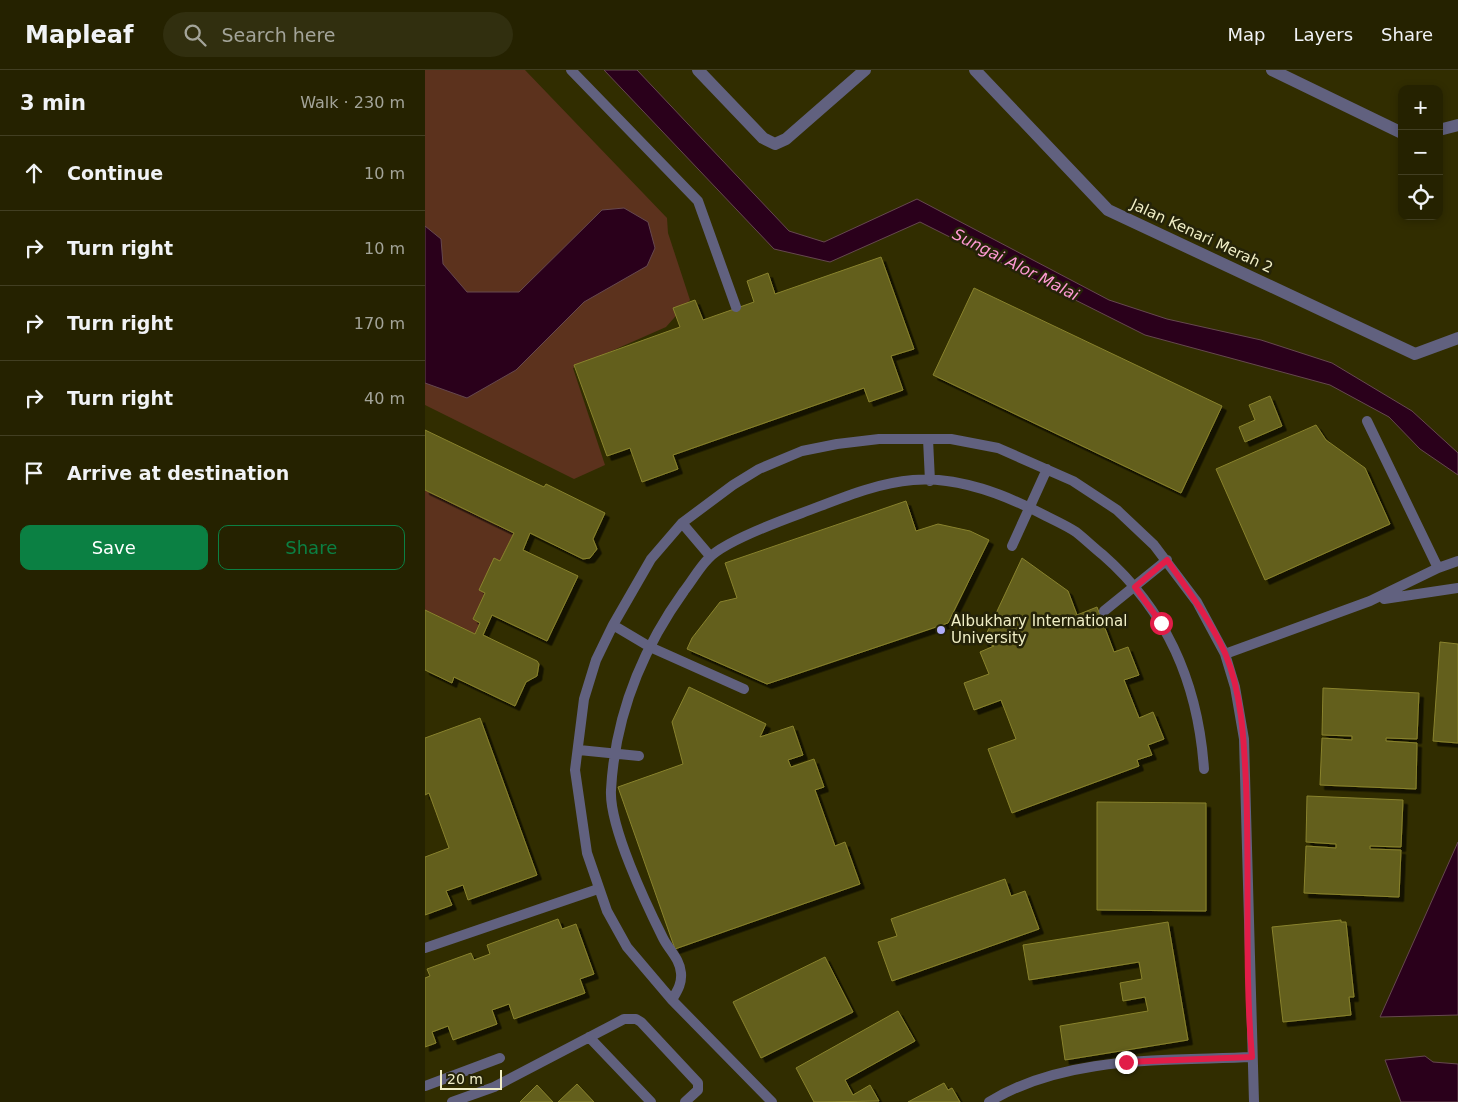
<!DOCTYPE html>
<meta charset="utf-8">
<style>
body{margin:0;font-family:"DejaVu Sans",sans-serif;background:#312f0f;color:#f1f3f6}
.controls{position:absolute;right:15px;top:15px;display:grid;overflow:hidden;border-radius:10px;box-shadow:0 2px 8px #0003}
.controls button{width:45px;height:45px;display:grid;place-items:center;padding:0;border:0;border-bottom:1px solid #423f22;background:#252200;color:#f1f3f6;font:25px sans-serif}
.scale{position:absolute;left:15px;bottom:12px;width:62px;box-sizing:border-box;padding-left:5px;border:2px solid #f1efc7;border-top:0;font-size:14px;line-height:18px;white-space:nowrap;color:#f1efc7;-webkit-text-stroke:4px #252308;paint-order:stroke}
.stop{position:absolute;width:15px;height:15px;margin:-11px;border:4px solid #e11d48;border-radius:50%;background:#fff}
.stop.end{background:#e11d48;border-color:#fff;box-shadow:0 1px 5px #0008}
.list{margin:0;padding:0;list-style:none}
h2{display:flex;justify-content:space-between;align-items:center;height:65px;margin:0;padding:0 20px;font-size:21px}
h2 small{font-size:16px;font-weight:400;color:#a3a499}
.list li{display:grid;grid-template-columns:32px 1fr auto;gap:15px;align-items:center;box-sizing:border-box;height:75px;padding:0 20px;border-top:1px solid #423f22}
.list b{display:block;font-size:19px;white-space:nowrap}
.list em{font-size:16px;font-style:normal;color:#a3a499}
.actions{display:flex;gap:10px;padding:15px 20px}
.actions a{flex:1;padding:11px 0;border:1px solid #0b8043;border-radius:10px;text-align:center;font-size:18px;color:#0b8043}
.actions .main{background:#0b8043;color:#fff}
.icon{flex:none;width:28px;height:28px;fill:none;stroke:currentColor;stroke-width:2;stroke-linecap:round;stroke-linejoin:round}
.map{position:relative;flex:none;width:1033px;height:1032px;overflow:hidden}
header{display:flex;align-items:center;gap:30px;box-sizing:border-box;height:70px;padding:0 25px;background:#252200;border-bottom:1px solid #423f22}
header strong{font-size:24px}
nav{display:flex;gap:28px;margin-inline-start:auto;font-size:18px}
.search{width:350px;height:45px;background:#312f0f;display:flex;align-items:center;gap:12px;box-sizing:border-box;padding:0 18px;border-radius:28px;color:#a3a499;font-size:19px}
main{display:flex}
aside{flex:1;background:#252200}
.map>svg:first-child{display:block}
</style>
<header>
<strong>Mapleaf</strong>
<div class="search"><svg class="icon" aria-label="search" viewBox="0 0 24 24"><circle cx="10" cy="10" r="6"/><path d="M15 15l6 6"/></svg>Search here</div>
<nav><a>Map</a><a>Layers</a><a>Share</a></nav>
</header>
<main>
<aside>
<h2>3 min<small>Walk · 230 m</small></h2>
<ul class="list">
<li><svg class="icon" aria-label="ahead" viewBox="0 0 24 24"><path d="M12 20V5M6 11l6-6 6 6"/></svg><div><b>Continue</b></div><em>10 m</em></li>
<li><svg class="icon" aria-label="right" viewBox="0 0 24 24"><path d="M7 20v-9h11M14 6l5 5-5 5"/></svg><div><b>Turn right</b></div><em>10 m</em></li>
<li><svg class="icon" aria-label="right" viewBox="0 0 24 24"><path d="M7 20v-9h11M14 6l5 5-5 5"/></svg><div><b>Turn right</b></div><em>170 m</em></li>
<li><svg class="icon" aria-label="right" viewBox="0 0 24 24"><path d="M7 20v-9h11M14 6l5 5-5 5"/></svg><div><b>Turn right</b></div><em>40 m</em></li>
<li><svg class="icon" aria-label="arrive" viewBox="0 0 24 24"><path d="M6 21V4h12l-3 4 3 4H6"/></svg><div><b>Arrive at destination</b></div></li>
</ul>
<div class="actions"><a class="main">Save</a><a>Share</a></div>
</aside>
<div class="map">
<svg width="1033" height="1032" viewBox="0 0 1033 1032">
<defs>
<filter id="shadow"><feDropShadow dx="4.5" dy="4.5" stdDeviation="0" flood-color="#0009"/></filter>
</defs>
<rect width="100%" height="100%" fill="#312d00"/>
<path fill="#5c321d" d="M0,0H100L242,148L243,163L265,230L241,257L148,298L180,395L149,409L0,335Z
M0,420L89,463L48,549L55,553L50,564L0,540Z"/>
<path fill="#2a001b" stroke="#66484f" d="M179,0H212L364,161L399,172L492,129L684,230L742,249L836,270L907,293L987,341L1033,383V405L995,379L964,347L905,315L720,265L495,152L405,192L349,179Z
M199,138L223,152L230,178L222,196L159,232L91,300L42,328L0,313V156L16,169L18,194L42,222H94L177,140Z
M1033,772V945L955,947Z
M1000,986L1008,992L1033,994V1032H976L960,990Z"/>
<path fill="#635e1d" stroke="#89832d" filter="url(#shadow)" d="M456,187L489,279L466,286L478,320L444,332L439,318L248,385L253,399L217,412L205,378L182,386L149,295L255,257L248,238L270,230L278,250L329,232L322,211L343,203L350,224Z
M549,218L797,336L756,423L508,305Z
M845,326L857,356L820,372L814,357L830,350L824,335Z
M891,355L901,370L940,398L965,454L840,510L791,399Z
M0,360L119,417L121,414L180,443L168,469L172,479L165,488L158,489L105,463L98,480L153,506L122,571L67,545L58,565L112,591L114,594L112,606L101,612L90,636L29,607L27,613L0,600V540L50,564L55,553L48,549L60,523L54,520L69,488L75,491L89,463L0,420Z
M481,431L491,461L513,454L545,461L564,470L523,553L342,614L262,579L267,568L295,532L312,528L300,493Z
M597,488L643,521L652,545L672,537L689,582L703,577L714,605L699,610L714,648L728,642L739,669L723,675L727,685L712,690L714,696L587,743L563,679L591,669L576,630L549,640L539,613L564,604L555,582L569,576L558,571Z
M1015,572L1033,574V673L1008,671Z
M264,617L341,654L335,667L368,656L378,685L363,690L366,697L389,689L399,717L390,720L410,776L420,772L435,814L250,879L193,717L258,694L247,652Z
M898,618L994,623L992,669L961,668V671L992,673L991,719L895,715L897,668L927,670V666L897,665Z
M55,648L112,805L43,830L38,815L21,821L27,835L0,845V787L24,778L4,723L0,725V668Z
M882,726L978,730L976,777L945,776V779L976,780L974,827L879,823L881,776L911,778V774L881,772Z
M672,732L781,733V841L672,840Z
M580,809L586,826L600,821L614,859L467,911L453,872L472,866L466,849Z
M133,849L137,859L151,854L169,904L155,909L160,923L89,949L84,934L67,940L72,954L28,970L23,956L7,962L11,973L0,977V908L5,906L2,899L46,883L49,890L65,884L62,875Z
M916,850V852H921L929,927H924L926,945L858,952L847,857Z
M743,852L763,970L640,990L635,956L723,941L720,927L698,931L695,913L717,909L714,892L604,910L598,875Z
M400,887L428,942L336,988L308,932Z
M473,941L490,971L420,1010L428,1025L445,1015L454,1031L389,1032L371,998Z
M519,1013L523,1020L527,1018L535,1032H483Z
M152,1014L169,1032H133Z
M112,1015L128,1032H95Z"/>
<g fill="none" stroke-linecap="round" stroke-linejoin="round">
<path stroke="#61617f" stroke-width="10" d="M146,0L273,131L311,237
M942,351L1013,498
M503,369L505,411
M257,453L285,486
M587,476L622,399
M959,529L1033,518
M679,541L742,490
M188,555L225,577L319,619
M800,584L945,531L1013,498L1033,491
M154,680L214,686
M0,878L173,819
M247,930C252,921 257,914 256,903C255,889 244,880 238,868C221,834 184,756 186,720C190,646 216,581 259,521C267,511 274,498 283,489C298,472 355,451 377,443C412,430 450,413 488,410C534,406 581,425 621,446C631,451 642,456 651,462C660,469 669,478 678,485C743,542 773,614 779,699
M164,967L226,1032
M0,1016L75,988
M27,1032L69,1017L199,949H211L216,952L273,1013V1020L260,1032
M347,1032L247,930L202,877L182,841L162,783L150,700L159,629L171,590L188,555L226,489L257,453L308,415L334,399L377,381L412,374L454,369H526L573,378L648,411L692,440L729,475L772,532L800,584L810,617L819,669L829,1032
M564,1032C640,985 741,991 827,987"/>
<path stroke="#61617f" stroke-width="12" d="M273,0L338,68L350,74L361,69L440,0
M550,0L683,140L990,284L1033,268
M847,0L977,63
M1014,60L1033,55"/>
</g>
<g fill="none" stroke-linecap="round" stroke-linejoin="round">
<path stroke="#e11d48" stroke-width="6" d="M701,992L827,987C819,897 825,805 821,714C819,671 817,623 800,583C785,550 763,520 742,490L710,517L736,553"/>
</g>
<circle fill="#b0aefa" stroke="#252308" stroke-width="2" cx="516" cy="560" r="5"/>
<g text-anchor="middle" stroke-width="5" stroke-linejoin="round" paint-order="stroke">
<g font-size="15" fill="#f1efc7" stroke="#252308">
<text transform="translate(777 166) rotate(25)" y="5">Jalan Kenari Merah 2</text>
</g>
<g font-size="15" fill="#f1efc7" stroke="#252308" text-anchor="start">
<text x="526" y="556">Albukhary International<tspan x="526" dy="17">University</tspan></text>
</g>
<g font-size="16" font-style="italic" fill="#fd99d2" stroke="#252308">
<text transform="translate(591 194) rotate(27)" y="6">Sungai Alor Malai</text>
</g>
</g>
</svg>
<div class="controls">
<button>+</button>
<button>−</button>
<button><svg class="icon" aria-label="locate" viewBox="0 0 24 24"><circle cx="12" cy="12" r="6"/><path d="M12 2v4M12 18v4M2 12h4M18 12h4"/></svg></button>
</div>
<div class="scale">20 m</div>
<div class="stop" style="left:736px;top:553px"></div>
<div class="stop end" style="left:701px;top:992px"></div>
</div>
</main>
